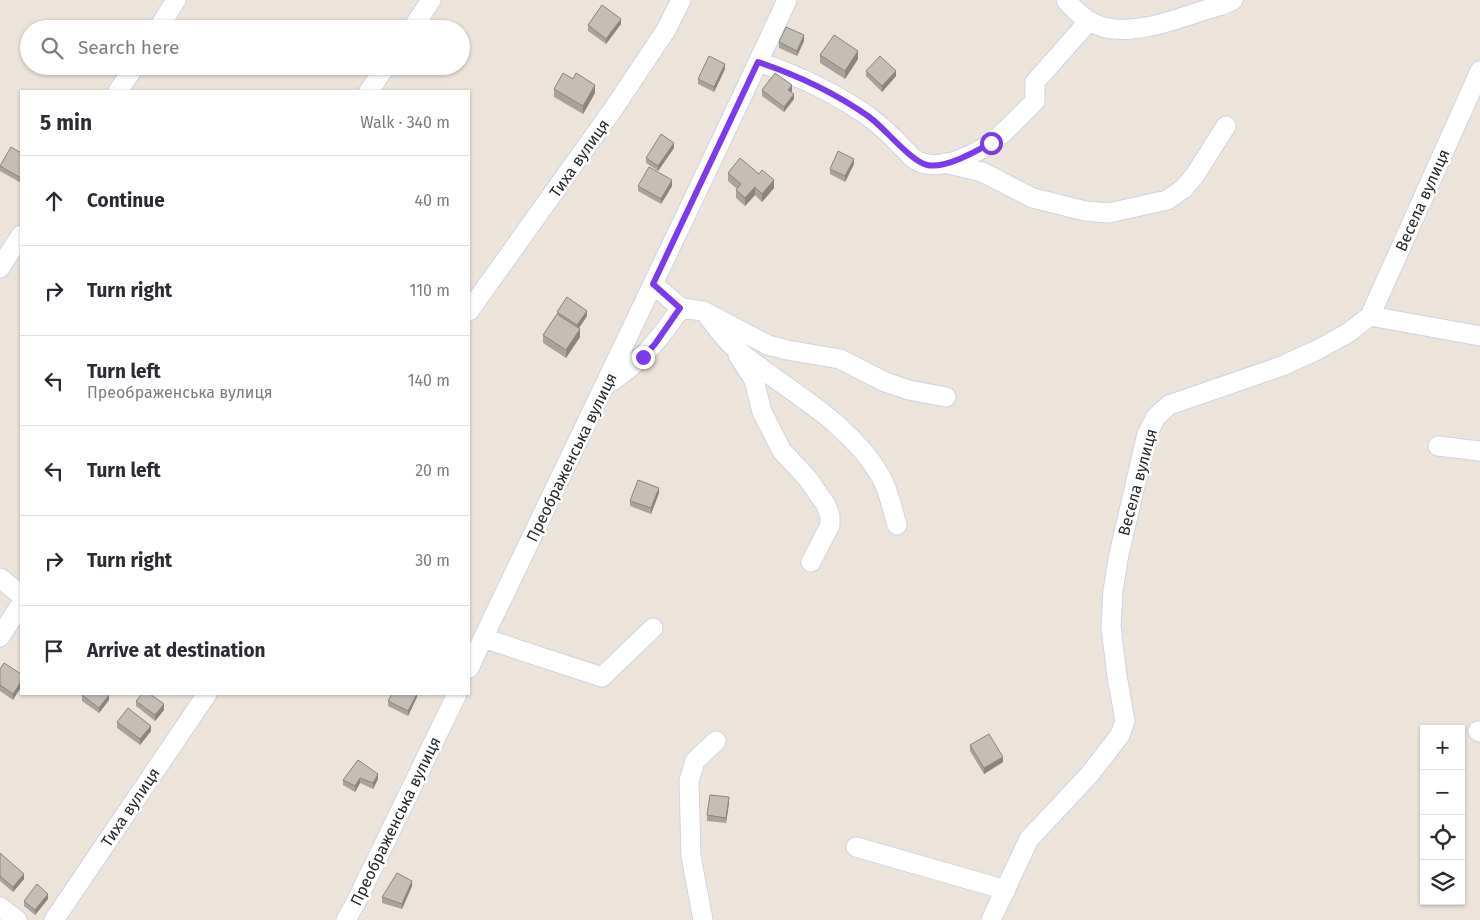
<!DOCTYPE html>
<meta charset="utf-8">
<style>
body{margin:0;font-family:"Fira Sans",sans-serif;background:#f2f2f3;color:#2b2b33}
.controls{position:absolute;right:15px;bottom:15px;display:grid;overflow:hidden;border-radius:0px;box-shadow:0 1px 4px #0004}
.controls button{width:45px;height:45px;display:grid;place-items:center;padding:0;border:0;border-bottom:1px solid #e1e1e2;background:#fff;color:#2b2b33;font:25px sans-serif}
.stop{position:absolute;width:15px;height:15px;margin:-11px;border:4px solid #7c3aed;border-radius:50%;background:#fff}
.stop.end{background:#7c3aed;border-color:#fff;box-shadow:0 1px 5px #0008}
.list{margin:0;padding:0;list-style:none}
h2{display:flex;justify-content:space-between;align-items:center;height:65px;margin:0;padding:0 20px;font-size:21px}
h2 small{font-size:16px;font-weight:400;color:#7c7c81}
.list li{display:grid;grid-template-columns:32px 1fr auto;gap:15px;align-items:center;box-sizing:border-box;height:90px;padding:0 20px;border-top:1px solid #e1e1e2}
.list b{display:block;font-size:19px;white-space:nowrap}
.list p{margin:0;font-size:16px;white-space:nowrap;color:#7c7c81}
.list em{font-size:16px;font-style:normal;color:#7c7c81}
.icon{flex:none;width:28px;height:28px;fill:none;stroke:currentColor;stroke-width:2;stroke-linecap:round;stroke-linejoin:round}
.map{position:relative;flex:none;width:1480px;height:920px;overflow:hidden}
.search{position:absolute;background:#fff;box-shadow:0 1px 4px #0004;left:20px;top:20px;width:450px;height:55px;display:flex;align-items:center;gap:12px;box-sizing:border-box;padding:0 18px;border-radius:28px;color:#7c7c81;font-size:19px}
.panel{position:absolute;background:#fff;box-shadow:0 1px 4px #0004;left:20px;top:90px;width:450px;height:605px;border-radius:0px}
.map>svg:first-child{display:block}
</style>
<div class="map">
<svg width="1480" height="920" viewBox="0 0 1480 920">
<rect width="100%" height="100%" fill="#ece3da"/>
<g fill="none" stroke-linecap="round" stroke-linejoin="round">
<g stroke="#cfd4e3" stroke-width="21">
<path id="minor" d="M1066,0C1075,11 1088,23 1103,27C1139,37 1187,14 1222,5L1233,0
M158,29L176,0
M412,29L431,0
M758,62C797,75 835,93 868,116C880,125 892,136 902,147C906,150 909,155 913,158C934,175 972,156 991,143C1007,131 1021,115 1035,101V82L1089,21
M118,91L135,66
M369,91L386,66
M945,163L982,172L1033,198L1085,211L1109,213L1167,200L1183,189L1195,175L1226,126
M0,268L21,235
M653,284L681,308L703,311L768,345L787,350L840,359L885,382L909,390L946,397
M469,311L614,108L666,30L681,0
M1370,316L1480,336
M709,318C717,327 723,337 732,345C780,388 846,417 880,475C889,490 892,508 897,525
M738,355L754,380L762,412L782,451L808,479L826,505L830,516V525L811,562
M608,384C642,361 657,342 681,308
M1438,446L1480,451
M0,578L21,595
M0,637L21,604
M483,638L602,677L653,628
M469,668C575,446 683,224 787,0
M1478,731L1480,732
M856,847L1006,890
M0,907L17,920
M54,920L207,694
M346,920L356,902L457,694
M703,920L691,856L689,781L695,761L716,741
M991,920L1029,839L1090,774L1120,735L1125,721L1117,676L1111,627L1113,591L1119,554L1147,434L1156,417L1169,405L1282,366L1317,350L1348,333L1370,316L1480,71"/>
</g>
<use href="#minor" stroke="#fff" stroke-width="19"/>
</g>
<path fill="#a9a39d" d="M621,24L606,44L588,31V25Z
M804,41L797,56L779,48V42Z
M820,55L858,59L845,79L820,63Z
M725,69L714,92L698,84V79Z
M866,71L896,76L882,92L866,76Z
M573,79L595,93L583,114L554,97V89Z
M762,90L792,91L791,92L794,99L784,112L762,96Z
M674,148L658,171L646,163V158Z
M21,153V183L0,171V166Z
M854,164L845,182L830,174V169Z
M728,173L774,188L762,202L755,195L745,206L736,198V190L737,189L728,181Z
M638,186H672L661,204L638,191Z
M557,312L587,316L579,328L580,337L566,358L543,343V335L557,314Z
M659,493L651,514L630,506V501Z
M0,669L21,674L13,700L0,691Z
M417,694V697L408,716L388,706V701Z
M82,695L109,700L99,713L82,701Z
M136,701L164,710L155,721L136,706Z
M117,722L151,731L140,745L117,728Z
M970,745L1003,762L984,774L970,751Z
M358,760L378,779L373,789L360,783L355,792L343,785V780Z
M729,803L726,823L707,821V815Z
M0,853L24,879L13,892L0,881Z
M412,886L402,909L382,903V897Z
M48,899L35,915L24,906V901Z"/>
<path fill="#89857f" d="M621,19V24L606,44V39Z
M804,35V41L797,56V51Z
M858,51V59L845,79V71Z
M725,64V69L714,92V87Z
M896,71V76L882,92V86Z
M595,85V93L583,114V106Z
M792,85V91L788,95V90Z
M794,94V99L784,112V107Z
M674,143V148L658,171V166Z
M854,159V164L845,182V176Z
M672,180V186L661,204V199Z
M774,180V188L762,202V194Z
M755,187V195L745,206V198Z
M587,311V316L577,331V325Z
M580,329V337L566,358V350Z
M659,488V493L651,514V508Z
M21,682V687L13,700V694Z
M417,694V697L408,716V711Z
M109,695V700L99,713V708Z
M164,704V710L155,721V715Z
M151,726V731L140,745V739Z
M1003,757V762L984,774V768Z
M378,774V779L373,789V783Z
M360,778V783L355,792V786Z
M729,797V803L726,823V818Z
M24,874V879L13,892V887Z
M412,881V886L402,909V904Z
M48,894V899L35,915V910Z"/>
<path fill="#c4beb6" stroke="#89857f" d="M602,5L621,19L606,39L588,25Z
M786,27L804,35L797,51L779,42Z
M834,35L858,51L845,71L820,55Z
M709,56L725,64L714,87L698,79Z
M880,56L896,71L882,86L866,71Z
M563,73L573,79L576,73L595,85L583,106L554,89Z
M775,73L792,85L788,90L794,94L784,107L762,90Z
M661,134L674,143L658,166L646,158Z
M11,147L21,153V178L0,166Z
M838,151L854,159L845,176L830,169Z
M740,158L759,174L762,170L774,180L762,194L755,187L745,198L736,190L741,184L728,173Z
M649,167L672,180L661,199L638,186Z
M567,297L587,311L577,325L557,312Z
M557,314L580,329L566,350L543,335Z
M638,480L659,488L651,508L630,501Z
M4,663L21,674V682L13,694L0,685V669Z
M84,694H108L109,695L99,708L82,695Z
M142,694H150L164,704L155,715L136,701Z
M392,694H417L408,711L388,701Z
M128,708L151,726L140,739L117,722Z
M989,734L1003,757L984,768L970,745Z
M358,760L378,774L373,783L360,778L355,786L343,780Z
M710,795L729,797L726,818L707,815Z
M0,853L24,874L13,887L0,876Z
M397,873L412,881L402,904L382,897Z
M37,884L48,894L35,910L24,901Z"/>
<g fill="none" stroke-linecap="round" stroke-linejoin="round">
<path stroke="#7c3aed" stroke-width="6" d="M643,357L655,344L680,308L653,284L758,62C797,75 835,93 868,116C884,127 910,161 927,165C945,169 975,152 991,143"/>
</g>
<g text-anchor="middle" stroke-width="5" stroke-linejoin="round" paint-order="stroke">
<g font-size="16" fill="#292929" stroke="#fff">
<text transform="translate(579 158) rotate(-55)" y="6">Тиха вулиця</text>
<text transform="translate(1422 200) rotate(-66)" y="6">Весела вулиця</text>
<text transform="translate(571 457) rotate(-64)" y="6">Преображенська вулиця</text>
<text transform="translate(1137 482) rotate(-75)" y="6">Весела вулиця</text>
<text transform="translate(130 807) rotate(-56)" y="6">Тиха вулиця</text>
<text transform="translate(395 821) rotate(-64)" y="6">Преображенська вулиця</text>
</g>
</g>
</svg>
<div class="controls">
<button>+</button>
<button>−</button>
<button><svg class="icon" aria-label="locate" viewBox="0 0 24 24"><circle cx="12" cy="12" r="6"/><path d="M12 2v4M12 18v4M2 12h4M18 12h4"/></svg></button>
<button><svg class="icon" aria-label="layers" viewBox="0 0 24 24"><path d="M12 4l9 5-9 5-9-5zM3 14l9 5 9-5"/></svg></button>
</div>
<div class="stop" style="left:991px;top:143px"></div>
<div class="stop end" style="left:643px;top:357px"></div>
<div class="search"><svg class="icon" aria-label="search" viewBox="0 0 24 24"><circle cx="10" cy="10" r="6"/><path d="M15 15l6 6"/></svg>Search here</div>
<section class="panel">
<h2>5 min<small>Walk · 340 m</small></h2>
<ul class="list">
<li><svg class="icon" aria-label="ahead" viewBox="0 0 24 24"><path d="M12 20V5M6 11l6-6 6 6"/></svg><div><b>Continue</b></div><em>40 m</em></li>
<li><svg class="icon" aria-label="right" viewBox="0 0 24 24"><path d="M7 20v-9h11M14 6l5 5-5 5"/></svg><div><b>Turn right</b></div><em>110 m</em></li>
<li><svg class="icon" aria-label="left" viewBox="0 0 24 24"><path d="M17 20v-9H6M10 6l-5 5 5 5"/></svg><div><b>Turn left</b><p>Преображенська вулиця</p></div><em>140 m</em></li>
<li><svg class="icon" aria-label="left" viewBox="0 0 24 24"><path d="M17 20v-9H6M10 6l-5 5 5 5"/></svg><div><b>Turn left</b></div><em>20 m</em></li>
<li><svg class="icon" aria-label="right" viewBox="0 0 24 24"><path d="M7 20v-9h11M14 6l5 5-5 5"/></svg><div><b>Turn right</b></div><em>30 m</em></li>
<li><svg class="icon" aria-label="arrive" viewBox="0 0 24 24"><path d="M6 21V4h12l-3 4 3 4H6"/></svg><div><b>Arrive at destination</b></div></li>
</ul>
</section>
</div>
